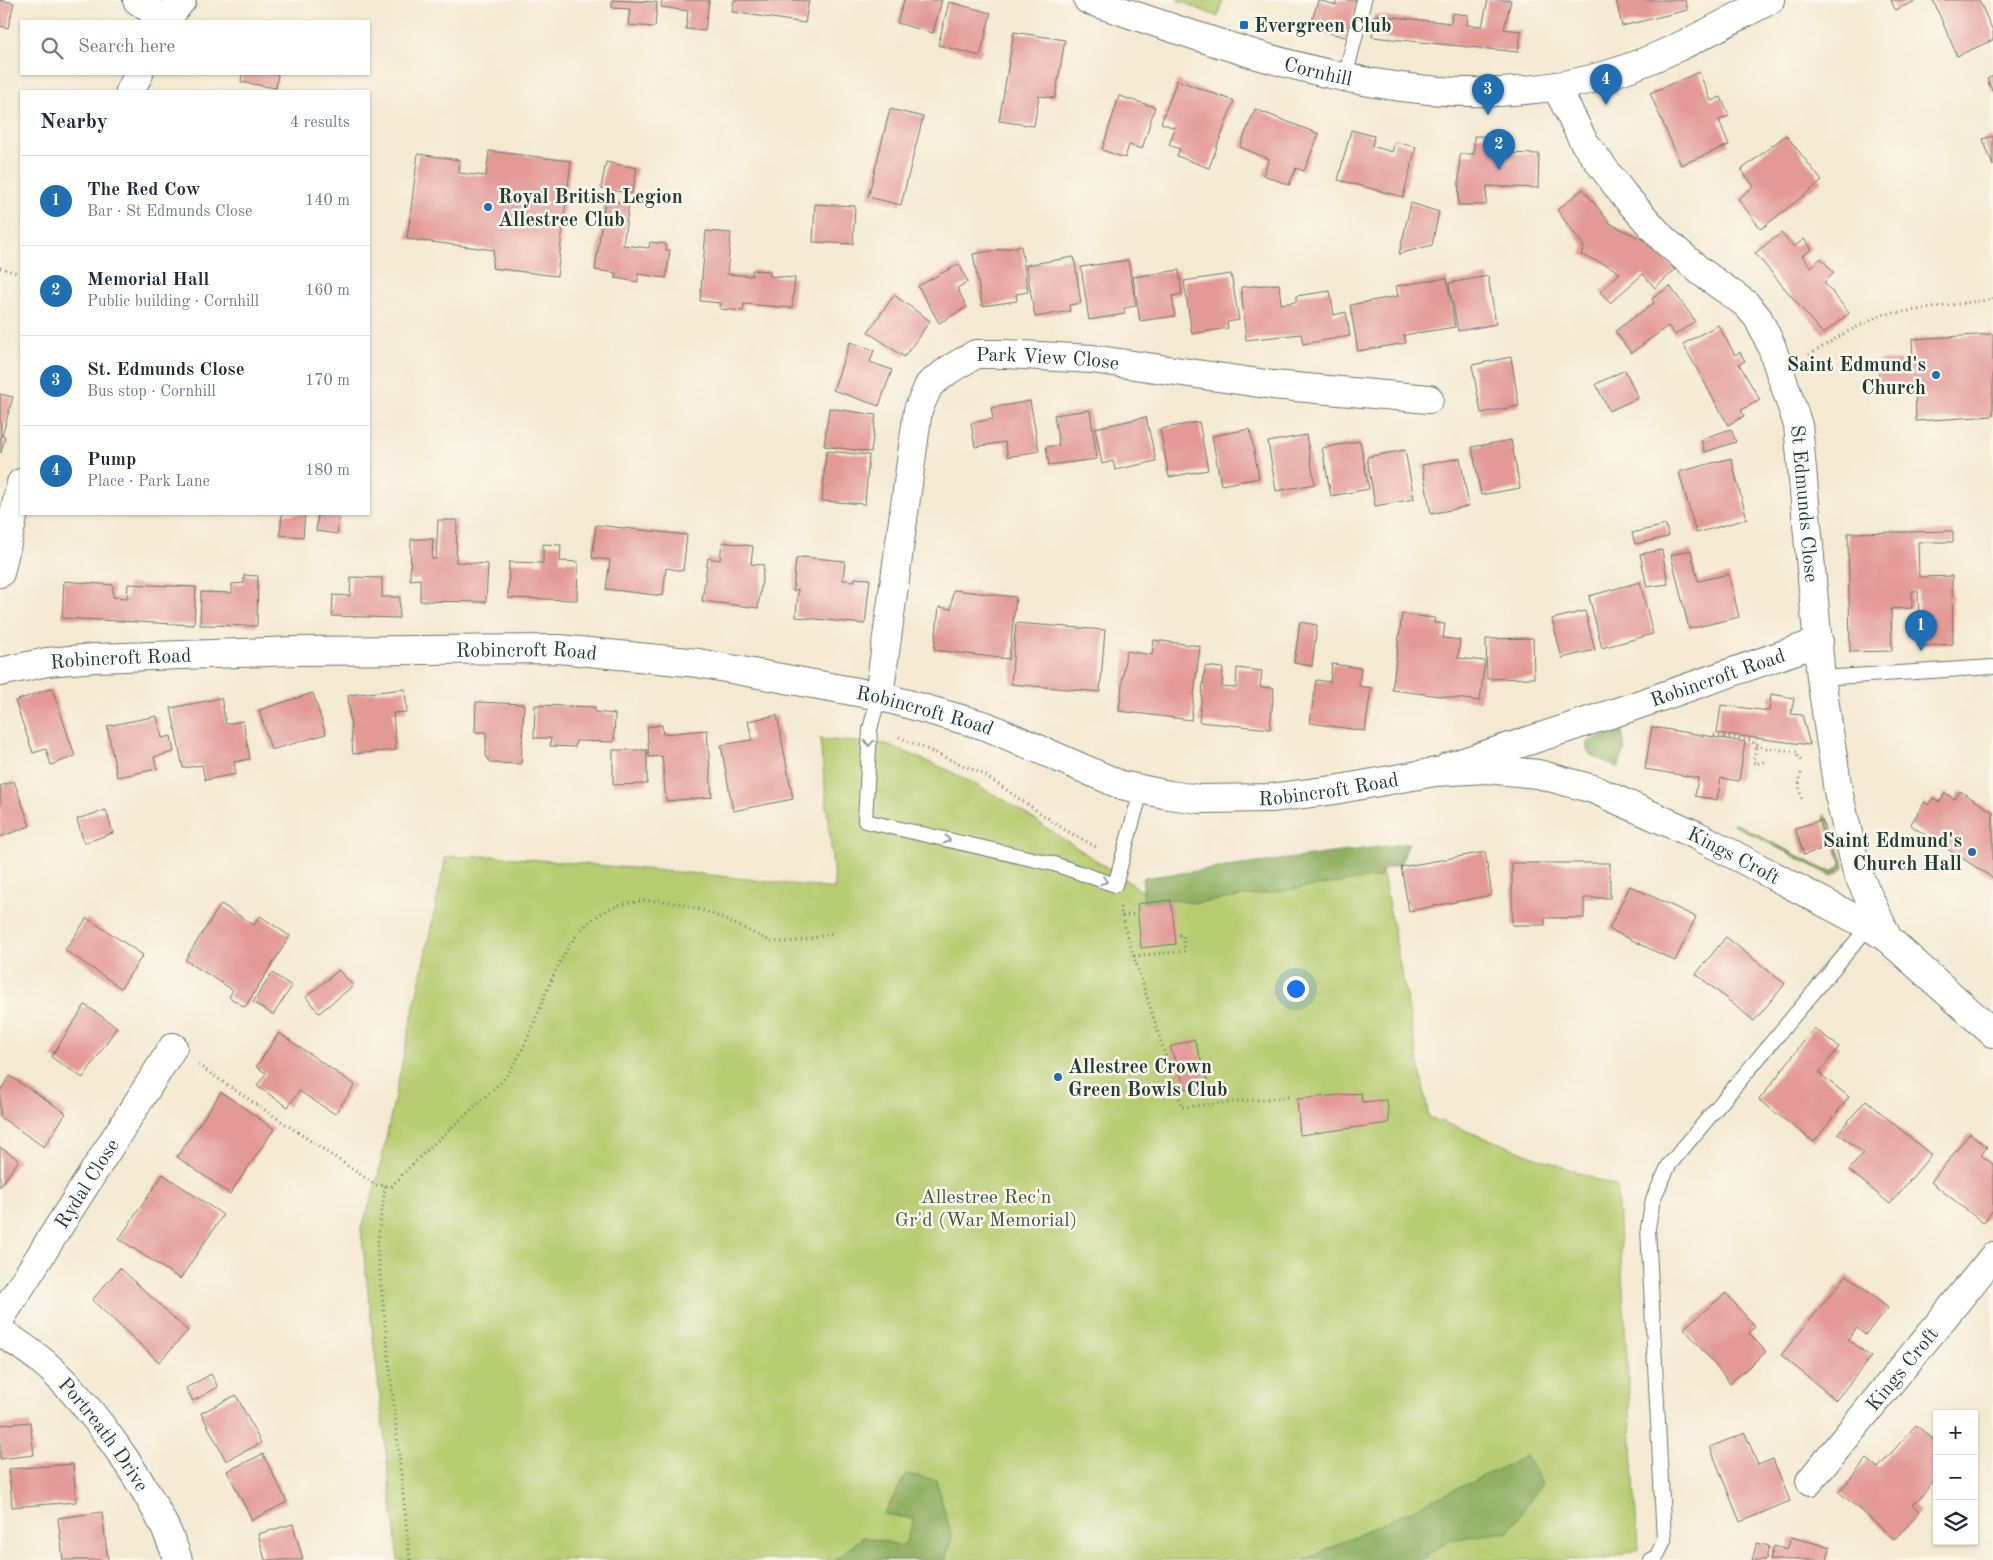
<!DOCTYPE html>
<meta charset="utf-8">
<style>
body{margin:0;font-family:"Old Standard TT",serif;background:#f2f2f3;color:#1f2937}
.controls{position:absolute;right:15px;bottom:15px;display:grid;overflow:hidden;border-radius:0px;box-shadow:0 1px 4px #0004}
.controls button{width:45px;height:45px;display:grid;place-items:center;padding:0;border:0;border-bottom:1px solid #e0e1e3;background:#fff;color:#1f2937;font:25px sans-serif}
.you{position:absolute;left:1295px;top:988px;width:18px;height:18px;margin:-12px;border:4px solid #fff;border-radius:50%;background:#1a73e8;box-shadow:0 0 0 8px #1a73e833}
.badge{display:grid;place-items:center;width:32px;height:32px;border-radius:50%;background:#1f6fb2;color:#fff;font-size:16px;font-weight:700}
.pin{position:absolute;translate:-50% -41px;filter:drop-shadow(0 1px 2px #0008)}
.pin::after{content:'';position:absolute;top:26px;width:18px;height:15px;background:inherit;clip-path:polygon(0 0,100% 0,50% 100%)}
.list{margin:0;padding:0;list-style:none}
h2{display:flex;justify-content:space-between;align-items:center;height:65px;margin:0;padding:0 20px;font-size:21px}
h2 small{font-size:16px;font-weight:400;color:#747a83}
.list li{display:grid;grid-template-columns:32px 1fr auto;gap:15px;align-items:center;box-sizing:border-box;height:90px;padding:0 20px;border-top:1px solid #e0e1e3}
.list b{display:block;font-size:19px;white-space:nowrap}
.list p{margin:0;font-size:16px;white-space:nowrap;color:#747a83}
.list em{font-size:16px;font-style:normal;color:#747a83}
.icon{flex:none;width:28px;height:28px;fill:none;stroke:currentColor;stroke-width:2;stroke-linecap:round;stroke-linejoin:round}
.map{position:relative;flex:none;width:1993px;height:1560px;overflow:hidden}
.search{position:absolute;background:#fff;box-shadow:0 1px 4px #0004;left:20px;top:20px;width:350px;height:55px;display:flex;align-items:center;gap:12px;box-sizing:border-box;padding:0 18px;border-radius:0px;color:#747a83;font-size:19px}
.panel{position:absolute;background:#fff;box-shadow:0 1px 4px #0004;left:20px;top:90px;width:350px;height:425px;border-radius:0px}
.map>svg:first-child{display:block}
</style>
<div class="map">
<svg width="1993" height="1560" viewBox="0 0 1993 1560">
<rect width="100%" height="100%" fill="#fbf7ec"/>
<filter id="ink" filterUnits="userSpaceOnUse"><feTurbulence type="fractalNoise" baseFrequency=".02" numOctaves="2"/><feDisplacementMap in="SourceGraphic" scale="10" xChannelSelector="R" yChannelSelector="G"/><feConvolveMatrix kernelMatrix="1 2 1 2 8 2 1 2 1" color-interpolation-filters="sRGB"/></filter>
<filter id="wash" filterUnits="userSpaceOnUse"><feTurbulence type="fractalNoise" baseFrequency=".0096" numOctaves="4" result="noise"/><feDisplacementMap in="SourceGraphic" scale="20" xChannelSelector="R" yChannelSelector="G"/><feGaussianBlur stdDeviation="1.12" result="paint"/><feColorMatrix in="noise" values="0 0 0 0 0 0 0 0 0 0 0 0 0 0 0 0 0 1.4 0 .05"/><feComposite in="paint" operator="in"/></filter>
<g filter="url(#wash)">
<rect width="100%" height="100%" fill="#f4e9d1"/>
<path fill="#b7cc71" stroke="#6b8452" d="M1177,0H1223L1218,17Z
M820,739L886,744L948,770L1006,801L1150,896L1382,870L1429,1117L1617,1187L1638,1549L1606,1560H398L361,1229L376,1185L446,857L494,856L711,875L835,889Z"/>
<path fill="#91b063" stroke="#58764c" d="M1622,731L1625,750L1618,768L1588,753L1586,745L1589,741Z
M1826,815L1843,861L1844,868L1832,876L1732,824L1735,823L1825,870L1833,871L1840,866L1841,862L1823,816Z
M1409,843L1401,864L1382,870L1380,877L1196,903L1171,900L1143,903V878Z
M1526,1456L1542,1483L1509,1531L1448,1540L1424,1560H1305Z
M906,1474L936,1480L952,1538L945,1560H835L863,1537L904,1546L914,1519L884,1514Z"/>
<g id="blocks">
<path fill="#e39a97" d="M0,0L14,3L8,28L0,26Z
M612,0L657,2L655,27L628,25L630,9L612,8Z
M662,0H709L705,31L686,29L688,11L661,7Z
M734,0H809L805,23L732,12Z
M904,0H942L933,33L897,23Z
M1318,0L1336,5V0H1356L1349,38L1310,28Z
M1488,0H1511L1504,29L1521,31L1518,52L1372,37L1374,15L1451,23L1452,13L1468,15L1467,25L1482,26Z
M1616,0H1685L1688,10L1622,26Z
M1891,0H1918L1895,10Z
M1933,0H1979L1993,31V40L1957,56Z
M949,2L991,13L980,56L938,45Z
M1014,32L1065,40L1055,98L1039,96L1034,126L999,121Z
M1699,72L1711,101L1721,97L1729,116L1719,120L1729,145L1681,165L1650,93Z
M242,74H278L276,88L241,82Z
M1993,76V93L1987,79Z
M1177,80L1234,101L1209,168L1177,156L1180,149L1169,145L1175,128L1161,123Z
M1119,96L1155,107L1142,149L1129,145L1125,158L1102,150Z
M890,109L923,117L901,205L868,197Z
M1255,109L1319,134L1304,171L1296,168L1289,185L1263,175L1269,159L1240,147Z
M1351,130L1374,136L1372,146L1392,152L1395,142L1416,147L1403,197L1338,180Z
M1786,135L1822,181L1761,229L1738,199L1754,186L1741,170Z
M1474,136L1504,137L1503,153L1539,154L1538,188L1487,186L1486,205H1458L1460,154H1474Z
M1993,136V166L1983,139Z
M489,151L571,161L557,276L492,268L494,250L407,239L418,154L460,160L459,173L486,176Z
M606,162L637,168L632,194L601,188Z
M1583,189L1611,224L1652,244L1675,270L1655,288L1643,274L1610,303L1600,292L1620,273L1607,265L1581,255L1584,246L1557,210Z
M605,200L629,204L623,245L649,248L650,242L666,244V250H670L666,278L638,274V282L615,278L616,273L595,270Z
M1411,203L1439,212L1432,245L1399,254Z
M815,204L855,206L853,244L813,242Z
M706,231L731,233L727,274L752,276V270L770,271V276L795,278L792,308L744,304L743,311L720,309L721,303L700,301Z
M1781,233L1794,247L1804,239L1812,249L1802,256L1811,267L1821,258L1834,273L1824,282L1849,313L1823,334L1755,253Z
M1021,246L1028,292L1016,294L1017,301L982,306L973,254Z
M1074,257L1081,303L1069,305L1070,311L1035,317L1026,265Z
M1128,260L1136,306L1124,308L1125,314L1089,320L1081,267Z
M959,264L968,282L957,288L967,307L939,323L918,286Z
M1179,270L1182,294L1172,296L1175,316L1140,321L1133,277Z
M1231,274L1239,320L1227,322L1228,328L1192,334L1184,281Z
M1488,276L1496,324L1458,331L1449,283Z
M1447,278L1455,327L1404,335L1406,343L1358,351L1350,305L1398,296L1396,286Z
M1279,284L1281,304L1296,302V296L1330,291L1334,315L1346,312L1350,336L1303,344L1301,334L1246,340L1241,287Z
M1670,286L1695,321L1675,335L1668,326L1631,353L1615,331L1654,303L1652,299Z
M894,295L930,321L904,357L868,332Z
M1718,325L1735,355L1740,352L1745,361L1739,364L1760,400L1741,410L1744,416L1728,425L1683,344Z
M1993,334V416L1916,421L1915,389L1880,391L1878,361L1913,359L1912,339Z
M850,342L874,350L870,362L892,370L879,406L833,390Z
M1511,357L1519,406L1481,413L1472,365Z
M1625,370L1638,398L1609,411L1596,384Z
M0,394L13,397L2,436L5,437L1,453Z
M1030,401L1039,451L1008,457L1005,442L975,447L971,423L993,419L991,408Z
M829,408L876,415L871,452L824,446Z
M1090,410L1097,459L1049,465L1046,447L1059,445L1054,415Z
M1146,417L1156,461L1115,470L1113,461L1102,464L1095,428Z
M1199,422L1208,470L1169,477L1160,429Z
M1250,429L1259,478L1221,485L1212,436Z
M1731,429L1736,442L1705,452L1701,439Z
M1306,435L1315,484L1276,491L1268,442Z
M1511,440L1520,488L1481,495L1472,447Z
M1360,441L1369,489L1331,496L1322,448Z
M1405,450L1414,499L1375,506L1367,457Z
M826,451L869,455L865,504L822,501Z
M1460,458L1469,506L1431,514L1422,465Z
M1731,458L1747,519L1696,533L1679,472Z
M282,514H305L303,537L280,535Z
M318,514H340L337,534L316,531Z
M438,520H457L456,562L488,564L486,602L420,601V579L410,580L411,539H433L432,559H436Z
M596,525L687,535L683,571L666,568L663,596L606,589L610,560L592,558Z
M1666,525L1668,537L1635,544L1632,533Z
M1953,531V542H1918L1919,577L1952,576L1953,644L1920,646L1918,591H1912V608L1891,609L1892,651L1850,652L1848,533Z
M722,542L753,546L751,564L764,565L758,608L702,601L708,558L720,560Z
M543,544L561,545L560,561L578,562L577,600L508,598L509,562L543,563Z
M1662,550L1668,584L1647,587L1640,554Z
M1691,550L1698,581L1729,574L1739,617L1689,629L1671,555Z
M803,557L845,561L843,580L855,581V578L870,579L865,624L796,617L798,589L793,591L796,559Z
M244,575L258,576L257,626L200,625L201,592L232,593V584L244,583Z
M351,577L382,578V597H400L399,618L332,616L333,595L350,596Z
M64,581L113,585V597L127,598L128,584L196,587L194,625L62,618Z
M1640,582L1653,634L1602,648L1589,596Z
M953,590L1016,597L1009,659L934,650L939,607L951,609Z
M1585,611L1595,650L1562,658L1552,619Z
M1402,614L1435,618L1434,623L1445,624L1443,638L1460,640L1458,658L1485,661L1480,701L1392,690Z
M1300,622L1317,625L1312,666L1294,663Z
M1016,623L1105,630L1100,692L1011,684Z
M1533,638L1534,678L1487,679L1486,639Z
M1154,640L1200,646L1191,720L1119,711L1126,651L1152,655Z
M1332,664L1361,668L1359,686L1371,688L1365,731L1310,723L1316,680L1330,682Z
M1205,666L1223,668L1222,687L1236,688L1237,668L1262,671L1260,687L1274,688L1270,729L1199,722Z
M52,688L75,756L51,765L46,749L33,753L15,701Z
M405,689L407,712L393,713L396,750L353,754L348,695Z
M313,693L326,734L271,750L259,710Z
M1771,694L1794,698L1791,714L1802,715L1810,745L1717,733L1721,705L1769,711Z
M221,698L226,724L243,721L250,759L234,762L236,774L205,780L202,765L183,768L171,708Z
M476,702L524,704L521,764L491,763L486,756V732H475Z
M535,705L595,707V712L615,714L614,742L576,741L575,747L550,746L551,738H534Z
M777,715L793,799L733,811L721,745L752,740L748,721Z
M157,716L162,738L171,736L174,752L154,757L157,769L117,777L107,726Z
M662,725L663,734L707,730L712,797L666,801L662,756L649,757L647,727Z
M1652,727L1745,742L1739,781L1721,778L1717,800L1695,796L1698,778L1645,769Z
M613,750H647V784L613,785Z
M14,781L30,826L0,837V786Z
M1960,791L1993,812V878L1910,825L1925,802L1928,805L1933,798L1940,802L1945,793L1955,799Z
M106,810L113,833L84,843L77,819Z
M1822,820L1830,846L1804,855L1795,828Z
M1485,852L1492,895L1409,911L1401,867Z
M1512,863H1610V898H1584V918H1545V925H1512Z
M1630,886L1696,917L1675,961L1609,929Z
M1171,900L1176,944L1141,948L1137,904Z
M221,904L254,925L260,916L290,936L245,1007L229,997L233,990L185,960Z
M87,918L143,955L121,988L65,950Z
M1726,937L1785,984L1754,1021L1696,974Z
M339,970L353,986L319,1013L306,997Z
M272,973L292,986L273,1015L253,1002Z
M85,1005L117,1027L83,1078L51,1057Z
M1814,1028L1839,1047L1819,1073L1849,1097L1814,1142L1759,1100Z
M279,1033L355,1085L335,1114L299,1091L288,1107L257,1086L266,1073L256,1067Z
M1194,1039L1208,1081L1186,1089L1170,1047Z
M10,1076L66,1113L44,1147L0,1117V1091Z
M221,1092L274,1129L230,1194L177,1157Z
M1361,1093L1362,1102L1387,1100L1389,1123L1300,1135L1297,1099Z
M1866,1100L1931,1155L1890,1204L1849,1170L1863,1153L1838,1133Z
M1970,1133L1987,1147L1981,1155L1993,1164V1210L1983,1223L1931,1182Z
M0,1147L19,1160L0,1187Z
M163,1174L223,1215L180,1279L119,1239Z
M120,1268L188,1331L159,1362L92,1300Z
M1847,1275L1888,1308L1865,1335L1857,1328L1848,1339L1871,1357L1836,1400L1781,1355Z
M1726,1293L1755,1327L1749,1333L1766,1352L1730,1383L1684,1328Z
M211,1374L218,1387L193,1401L186,1388Z
M236,1395L261,1443L226,1461L201,1413Z
M30,1422L34,1455L0,1459V1425Z
M1916,1425L1937,1443V1478L1913,1505L1920,1511L1895,1540L1839,1492L1867,1459L1878,1468Z
M1745,1433L1758,1465L1773,1459L1790,1501L1740,1522L1710,1447Z
M263,1454L287,1502L252,1520L227,1471Z
M73,1464L76,1502L12,1507L9,1469Z
M102,1512L108,1560H63L58,1518Z
M293,1524L303,1560H265L258,1534Z
M1791,1537L1830,1547L1827,1560H1770L1774,1546L1787,1550Z
M1757,1543L1769,1546L1766,1560H1752Z"/>
</g>
</g>
<g filter="url(#ink)">
<use href="#blocks" fill-opacity="0" stroke="#6a796b" stroke-width="1"/>
<g fill="none" stroke-linecap="round" stroke-linejoin="round">
<g stroke="#6a796b" stroke-width="16">
<path id="service" d="M1345,78L1364,0
M1821,678L1993,667
M879,696L870,729L865,821L1054,864L1115,885L1141,791
M1650,1560L1657,1556L1664,1540L1648,1228L1653,1199L1669,1165L1869,926"/>
</g>
<g stroke="#6a796b" stroke-width="30">
<g id="minor">
<path id="s1" d="M1556,86L1584,142L1623,194L1663,239L1700,271L1746,304L1758,318L1771,345L1798,425L1821,678L1838,791L1857,872L1888,939"/>
<path id="s2" d="M879,696L918,410L929,385L950,369L976,354H1005L1092,359L1273,385L1429,399"/>
<path id="s3" d="M1448,767L1623,710L1819,642"/>
<path id="s4" d="M0,1319L173,1047"/>
<path id="s5" d="M0,1331C14,1341 30,1351 43,1362C91,1403 159,1500 178,1560"/>
<path id="s6" d="M1810,1481L1993,1257"/>
</g>
</g>
<g stroke="#6a796b" stroke-width="30">
<g id="tertiary">
<path d="M137,0L166,21"/>
<path id="s7" d="M1088,0C1256,55 1435,128 1613,73C1668,56 1719,26 1770,0"/>
<path d="M165,21L182,0"/>
<path d="M130,91L139,74"/>
<path d="M0,573L21,483"/>
<path id="s8" d="M0,672L47,662L95,658L295,651L559,649L698,663L879,696L986,726L1121,785L1169,795L1199,799L1271,798L1334,790L1435,772L1486,769L1538,774L1593,789L1696,835L1869,926L1888,939L1993,1033"/>
</g>
</g>
<path stroke="#6a796b" stroke-width="3" stroke-dasharray="1 4" stroke-linecap="butt" d="M0,268L21,274
M1809,355L1843,334L1881,315L1993,299
M1714,735L1750,740L1758,747L1797,752L1798,758L1801,760
M899,737L983,774L1065,830L1098,848
M1758,738L1753,762L1756,764L1767,761
M1801,773L1799,785L1802,801
M1120,907L1128,938L1182,1107L1289,1097
M1122,916L1137,914
M1134,956L1185,951L1183,935H1175
M198,1065L376,1185L392,1186C417,1158 446,1133 474,1107C484,1097 498,1087 507,1075C554,1010 551,896 658,901C687,902 716,915 741,927C751,931 762,939 772,941C795,944 818,937 839,931
M385,1186L377,1246L410,1560"/>
<use href="#service" stroke="#fff" stroke-width="14"/>
<use href="#minor" stroke="#fff" stroke-width="28"/>
<use href="#tertiary" stroke="#fff" stroke-width="28"/>
</g>
<defs><path id="oneway-chevron" d="M-2-3.5L2.5 0L-2 3.5" fill="none" stroke-width="1.6" stroke-linecap="round" stroke-linejoin="round" transform="scale(1.25)"/></defs>
<g stroke="#8f9e9a">
<use href="#oneway-chevron" transform="translate(869 743) rotate(94)"/>
<use href="#oneway-chevron" transform="translate(947 840) rotate(13)"/>
<use href="#oneway-chevron" transform="translate(1104 881) rotate(19)"/>
</g>
</g>
<g fill="#1f6fb2" stroke="#fbf7ec" stroke-width="2">
<rect x="1239" y="20" width="10" height="10" rx="2.5"/>
<circle cx="488" cy="207" r="5"/>
<circle cx="1936" cy="375" r="5"/>
<circle cx="1972" cy="852" r="5"/>
<circle cx="1058" cy="1077" r="5"/>
</g>
<g text-anchor="middle" stroke-width="5" stroke-linejoin="round" paint-order="stroke">
<g font-size="20" font-weight="bold" fill="#1f3d34" stroke="#fbf7ec" text-anchor="start">
<text x="1254" y="32">Evergreen Club</text>
<text x="498" y="203">Royal British Legion<tspan x="498" dy="23">Allestree Club</tspan></text>
<text x="1926" y="371" text-anchor="end">Saint Edmund's<tspan x="1926" dy="23">Church</tspan></text>
<text x="1962" y="847" text-anchor="end">Saint Edmund's<tspan x="1962" dy="23">Church Hall</tspan></text>
<text x="1068" y="1073">Allestree Crown<tspan x="1068" dy="23">Green Bowls Club</tspan></text>
</g>
<g font-size="20" fill="#1f3d34" stroke="#fbf7ec">
<text dy="7" stroke="none"><textPath href="#s7" startOffset="241">Cornhill</textPath></text>
<text dy="7" stroke="none"><textPath href="#s2" startOffset="444">Park View Close</textPath></text>
<text dy="7" stroke="none"><textPath href="#s1" startOffset="505">St Edmunds Close</textPath></text>
<text dy="7" stroke="none"><textPath href="#s8" startOffset="528">Robincroft Road</textPath></text>
<text dy="7" stroke="none"><textPath href="#s8" startOffset="122">Robincroft Road</textPath></text>
<text dy="7" stroke="none"><textPath href="#s3" startOffset="284">Robincroft Road</textPath></text>
<text dy="7" stroke="none"><textPath href="#s8" startOffset="932">Robincroft Road</textPath></text>
<text dy="7" stroke="none"><textPath href="#s8" startOffset="1352">Robincroft Road</textPath></text>
<text dy="7" stroke="none"><textPath href="#s8" startOffset="1776">Kings Croft</textPath></text>
<text dy="7" stroke="none"><textPath href="#s4" startOffset="161">Rydal Close</textPath></text>
<text dy="7" stroke="none"><textPath href="#s6" startOffset="145">Kings Croft</textPath></text>
<text dy="7" stroke="none"><textPath href="#s5" startOffset="148">Portreath Drive</textPath></text>
</g>
<g font-size="20" fill="#3d5a40" stroke="#fbf7ec">
<text x="986" y="1203">Allestree Rec'n<tspan x="986" dy="23">Gr'd (War Memorial)</tspan></text>
</g>
</g>
</svg>
<div class="controls">
<button>+</button>
<button>−</button>
<button><svg class="icon" aria-label="layers" viewBox="0 0 24 24"><path d="M12 4l9 5-9 5-9-5zM3 14l9 5 9-5"/></svg></button>
</div>
<div class="you"></div>
<div class="pin badge" style="left:1921px;top:651px">1</div>
<div class="pin badge" style="left:1499px;top:170px">2</div>
<div class="pin badge" style="left:1488px;top:115px">3</div>
<div class="pin badge" style="left:1606px;top:105px">4</div>
<div class="search"><svg class="icon" aria-label="search" viewBox="0 0 24 24"><circle cx="10" cy="10" r="6"/><path d="M15 15l6 6"/></svg>Search here</div>
<section class="panel">
<h2>Nearby<small>4 results</small></h2>
<ul class="list">
<li><span class="badge">1</span><div><b>The Red Cow</b><p>Bar · St Edmunds Close</p></div><em>140 m</em></li>
<li><span class="badge">2</span><div><b>Memorial Hall</b><p>Public building · Cornhill</p></div><em>160 m</em></li>
<li><span class="badge">3</span><div><b>St. Edmunds Close</b><p>Bus stop · Cornhill</p></div><em>170 m</em></li>
<li><span class="badge">4</span><div><b>Pump</b><p>Place · Park Lane</p></div><em>180 m</em></li>
</ul>
</section>
</div>
